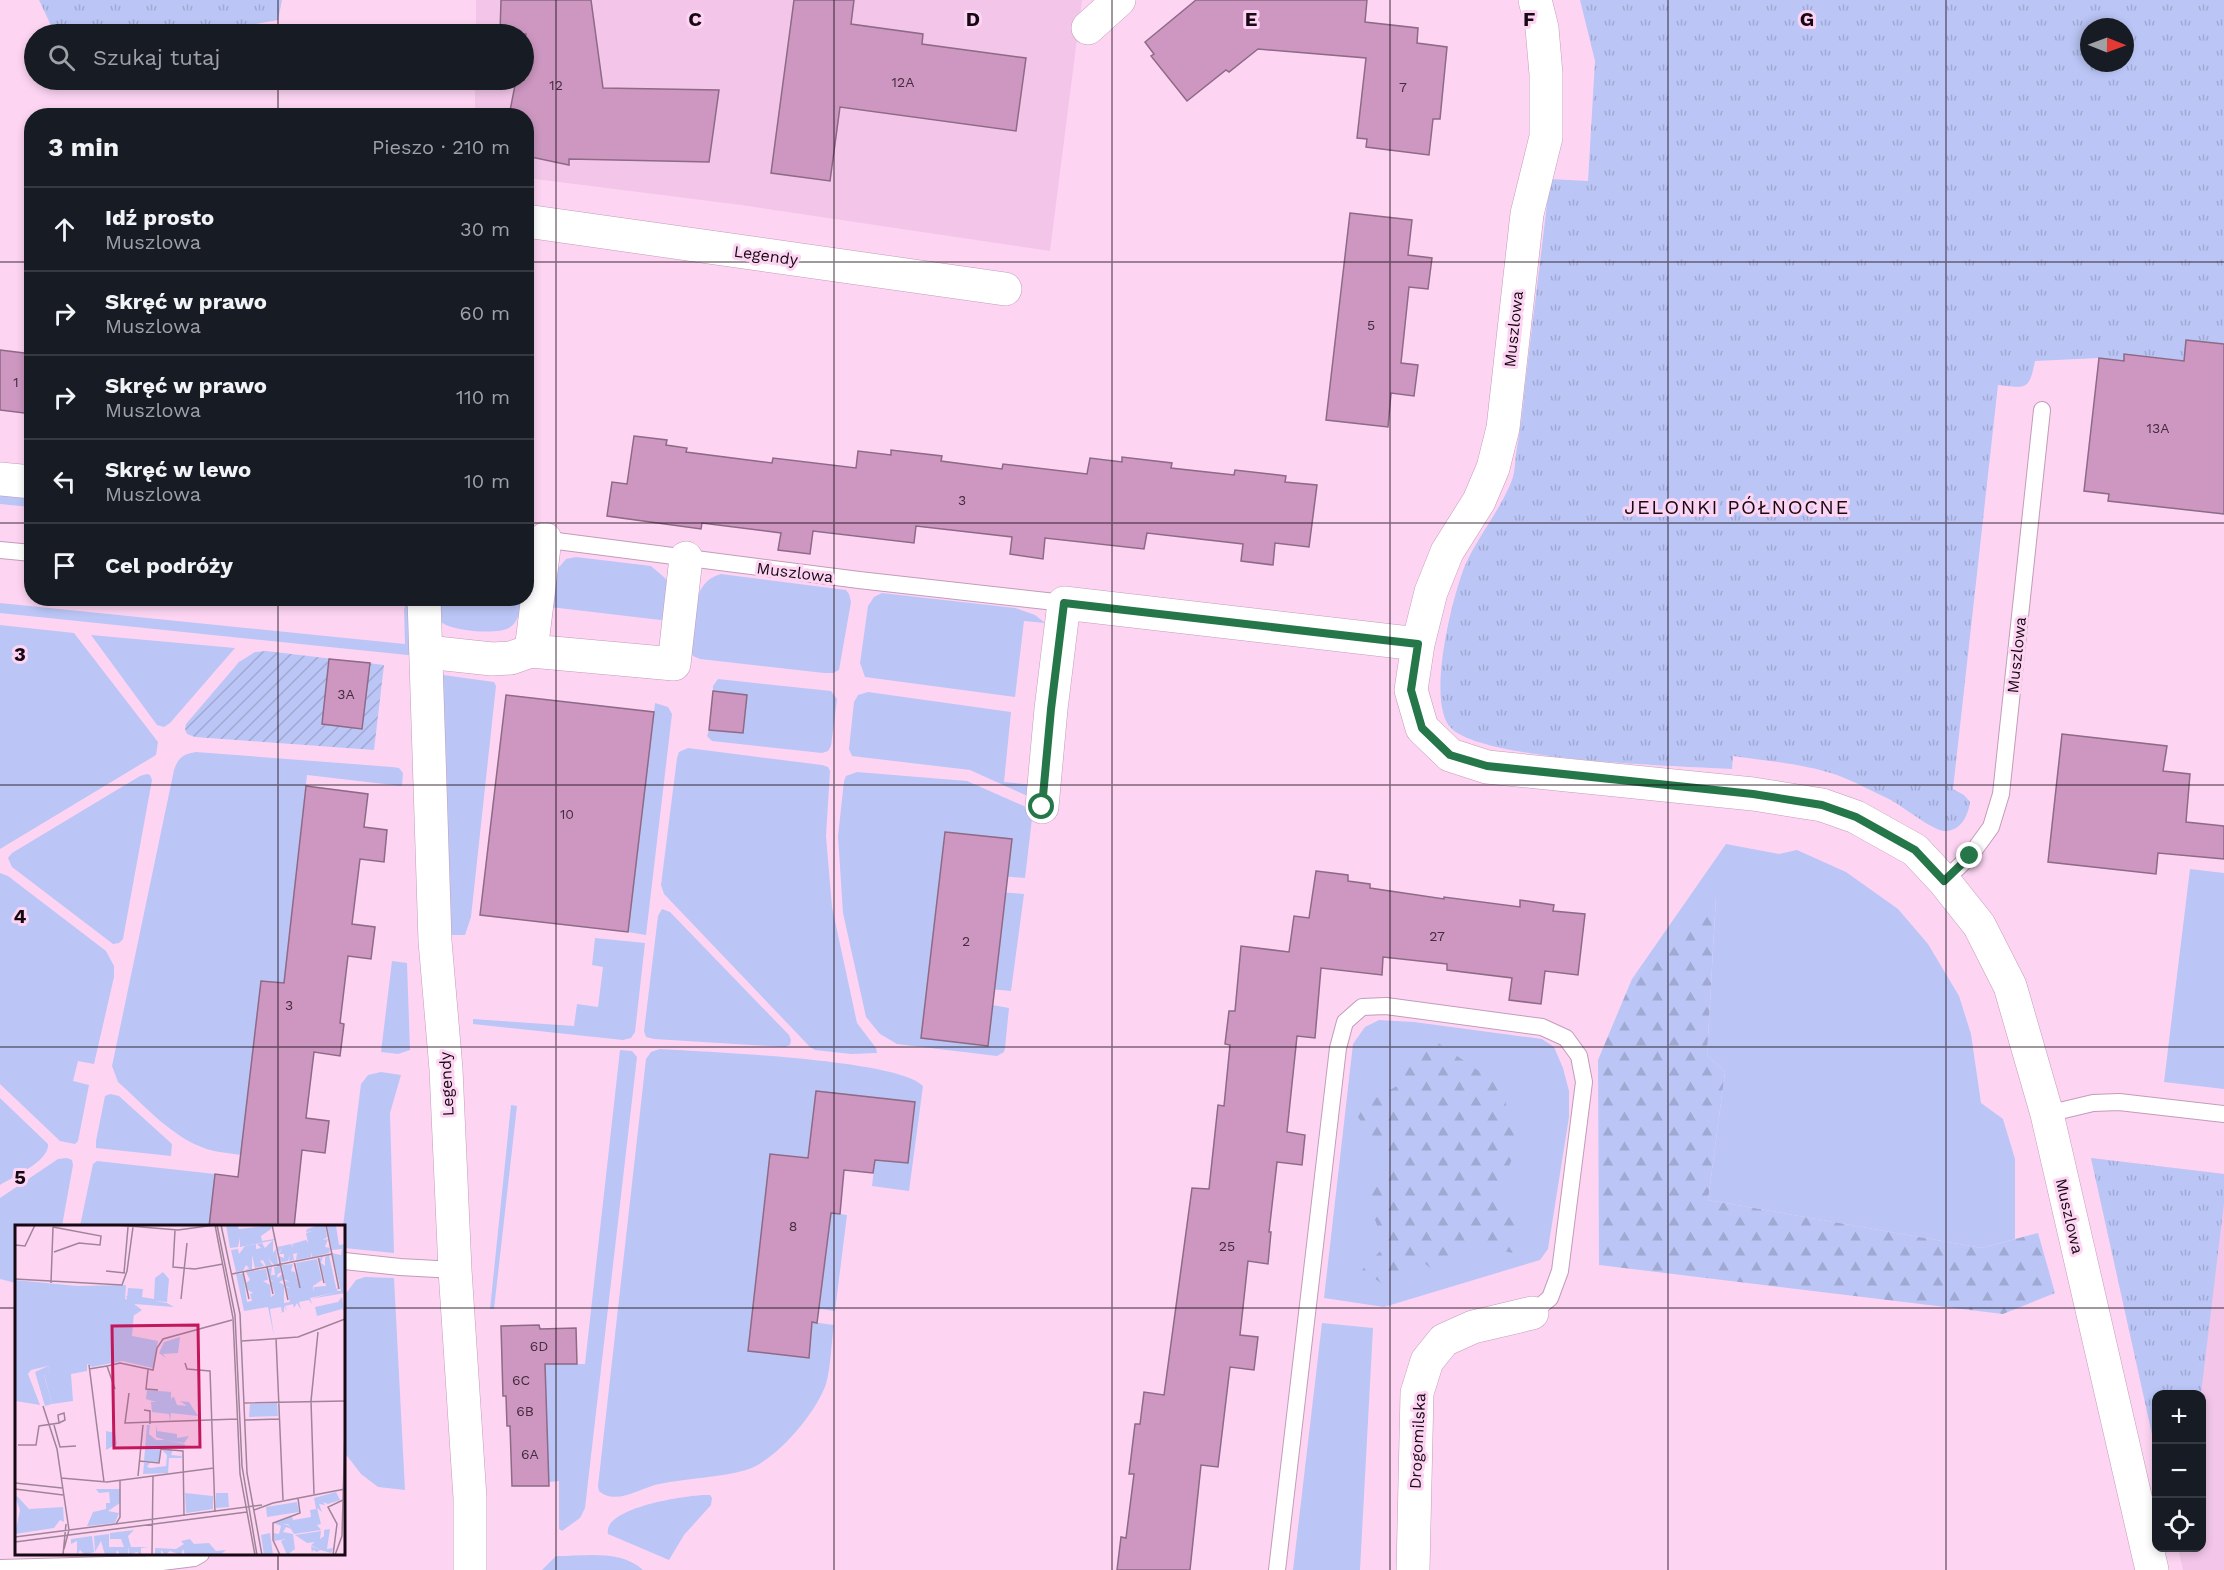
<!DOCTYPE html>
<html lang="pl">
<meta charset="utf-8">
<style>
body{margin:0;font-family:"Work Sans",sans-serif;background:#20242c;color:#f1f3f6}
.controls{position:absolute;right:18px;bottom:18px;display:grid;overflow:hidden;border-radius:12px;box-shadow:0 3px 9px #0003}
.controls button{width:54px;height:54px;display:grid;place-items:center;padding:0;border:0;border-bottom:2px solid #363941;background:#171b24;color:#f1f3f6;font:30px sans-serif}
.compass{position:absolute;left:2080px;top:18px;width:54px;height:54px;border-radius:50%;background:#171b24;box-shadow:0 3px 9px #0003;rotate:91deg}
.stop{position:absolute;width:18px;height:18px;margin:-14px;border:4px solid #257749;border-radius:50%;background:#fff}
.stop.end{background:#257749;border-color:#fff;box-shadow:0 2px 6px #0008}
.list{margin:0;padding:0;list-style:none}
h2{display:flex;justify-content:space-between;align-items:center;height:78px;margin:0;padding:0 24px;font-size:26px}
h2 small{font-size:20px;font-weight:400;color:#9ea1a6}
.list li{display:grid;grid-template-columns:39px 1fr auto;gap:18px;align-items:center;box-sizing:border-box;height:84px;padding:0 24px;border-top:2px solid #363941}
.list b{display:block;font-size:22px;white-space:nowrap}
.list p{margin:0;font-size:20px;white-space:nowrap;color:#9ea1a6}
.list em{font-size:20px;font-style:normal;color:#9ea1a6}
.icon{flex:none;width:33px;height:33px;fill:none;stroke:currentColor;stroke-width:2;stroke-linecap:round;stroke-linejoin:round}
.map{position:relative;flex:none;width:2224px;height:1570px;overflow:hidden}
.search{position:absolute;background:#171b24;box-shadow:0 3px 9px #0003;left:24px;top:24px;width:510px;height:66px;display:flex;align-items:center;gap:15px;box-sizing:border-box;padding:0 21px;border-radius:33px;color:#9ea1a6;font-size:22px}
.panel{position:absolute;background:#171b24;box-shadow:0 3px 9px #0003;left:24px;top:108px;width:510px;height:498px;border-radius:24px}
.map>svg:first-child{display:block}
</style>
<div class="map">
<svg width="2224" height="1570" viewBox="0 0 2224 1570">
<defs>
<pattern id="forest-firs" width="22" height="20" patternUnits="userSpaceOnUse" patternTransform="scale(1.5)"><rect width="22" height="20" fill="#bbc6f6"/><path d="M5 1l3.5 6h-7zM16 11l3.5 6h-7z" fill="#a0a9d2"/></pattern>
<pattern id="park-tufts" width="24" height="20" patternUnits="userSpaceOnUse" patternTransform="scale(1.5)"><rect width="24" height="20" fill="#bbc6f6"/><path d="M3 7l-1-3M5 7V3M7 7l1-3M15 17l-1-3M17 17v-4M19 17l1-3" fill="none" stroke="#a0a9d2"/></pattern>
<pattern id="garden-furrows" width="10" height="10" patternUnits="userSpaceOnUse" patternTransform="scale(1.5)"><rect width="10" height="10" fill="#bbc6f6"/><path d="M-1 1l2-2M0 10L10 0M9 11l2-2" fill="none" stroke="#a0a9d2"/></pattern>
</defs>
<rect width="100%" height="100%" fill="#fdd5f3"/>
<path fill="#f3c6e9" d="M476,0H1082L1050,251L741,205L527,178L526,116H475V80H524V34H476Z
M2091,1158L2224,1174V1570H2183L2178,1548H2202V1394H2156V1452Z"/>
<path fill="#bbc6f6" d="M0,491L31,495V507L0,504Z
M576,557L651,566L665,578L669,587V621L550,607L555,572L566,559Z
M721,574L846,590L849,594L851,602L839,670L833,673H824L700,659L693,656L691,652C694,625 689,582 721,574Z
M882,593L1015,608L1035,615L1045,623L1024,621L1015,697L865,677L860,663L868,606L874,597Z
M438,599H521C521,609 519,622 509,628C497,635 451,631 441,622Z
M0,603L405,644L404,610L405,606L408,605L417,656L0,613Z
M0,625L74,633L158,742L156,755L0,849Z
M91,635L235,648L170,723L164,727L157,725Z
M443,675L494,682L496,686L471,917L465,935H447L440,676Z
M718,679L831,691L837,699L831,746L828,751L822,753L712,741L707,736L709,730L743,733L747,695L713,691V686Z
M868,692L1011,712L1004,782L1035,785L1034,799L970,770L852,756L849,749L854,702L858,695Z
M655,703L668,707L672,714L646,935L628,932Z
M688,748L822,765L828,767L830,771L826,836L832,907L857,1023L876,1048L877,1053L851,1054L815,1050L810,1047L664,894L661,885L677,758L679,752Z
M196,752L392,767L399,768L403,773L402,786L307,775L284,983L261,981L241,1155C227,1153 212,1152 199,1146C168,1133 143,1104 118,1082L112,1066L174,770C178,758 183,754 196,752Z
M857,772L967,781L1033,810L1025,878L1002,876L1012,839L945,832L987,1004L1009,1008L1005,1048L1004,1052L997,1056L897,1044L880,1034L866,1017L843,913L838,836L844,781L846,776Z
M147,774L150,775L152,780L123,939L119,943L113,944L12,867L8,858L12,853L140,776Z
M1726,844L1779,854L1797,850L1846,872L1898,909L1928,944L1959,996L1971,1034L1981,1103L2003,1119L2015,1159V1239L1982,1248L1708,1200L1725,1072L1707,1055L1716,897L1632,979Z
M2190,869L2224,873V1089L2164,1082Z
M0,873L8,876L106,951L114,966V977L94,1064L78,1061L73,1081L89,1085L78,1141L75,1144L60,1141L0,1084Z
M1000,892L1024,894L1011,991L989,989Z
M662,909L670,912L789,1035L791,1040L790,1045L785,1047L654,1039L646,1037L644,1031L658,916Z
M595,938L645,943L635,1032L631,1038L623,1040L473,1024V1019L574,1026L577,1004L598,1007L603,967L592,965Z
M392,961L407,963L410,1050L398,1054L381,1052Z
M1379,1020L1414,1022L1542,1039L1554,1047L1563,1068L1569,1091V1117L1548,1249L1540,1260L1384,1307L1324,1298L1353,1044L1365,1027Z
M660,1049C706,1052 897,1059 923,1086L909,1191L872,1186L875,1160L908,1163L914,1102L816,1091L808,1158L770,1154L748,1350L808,1358L812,1322L834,1325C831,1344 831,1366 826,1384C816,1413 776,1461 746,1470C718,1478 688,1478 659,1484C640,1488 616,1506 599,1491L598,1486L646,1059L651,1052Z
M620,1050L632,1051L637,1057L585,1508L580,1518L562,1531L559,1529V1481L549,1482L547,1426L539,1364H585Z
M381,1072L401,1075L390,1113L394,1253L344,1248L343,1226L361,1084L368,1075Z
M110,1094L119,1096L172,1144L171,1156L96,1148V1141L105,1096Z
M0,1098L48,1144C50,1161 13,1177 0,1185Z
M511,1105L517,1106L494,1309H490Z
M67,1158L72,1160L73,1165L62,1226H16V1283L0,1279V1198L58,1159Z
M97,1161L215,1174L209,1226H80L93,1164Z
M826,1212L847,1215L835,1311L814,1308C824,1276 828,1246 826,1212Z
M365,1277L394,1278L405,1490L378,1487L361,1474L344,1452V1296L356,1280Z
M1322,1323L1373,1328L1360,1570H1293Z
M710,1495L712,1498L711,1505L684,1535L669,1560L608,1534C602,1507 691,1494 710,1495Z
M556,1556C584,1556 621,1549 643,1570H542Z"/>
<path fill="url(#forest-firs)" d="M1716,896L1707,1055L1725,1072L1708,1200L1982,1248L2038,1233L2055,1293L2003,1314L1599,1265L1598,1060L1632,979Z
M1431,1038L1502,1087L1510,1121L1524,1132L1499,1189L1519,1226L1513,1253L1475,1245L1440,1276L1417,1257L1399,1295L1362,1270L1385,1246L1367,1199L1387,1162L1358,1117L1365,1104L1397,1086L1401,1054Z"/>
<path fill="url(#park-tufts)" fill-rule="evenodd" d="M39,0H282L278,20L199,34H55Z
M1580,0H2224V365L2125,354L2124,361L2099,358L2035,361C2029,391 2027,388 1998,385L1953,789L1964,795L1970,802C1968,815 1962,830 1946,831C1933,832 1902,805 1887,798C1871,791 1854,781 1837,775C1804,764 1768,761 1733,756L1732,769C1678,766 1487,761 1452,729C1425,705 1452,599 1464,568C1477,537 1500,511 1512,480C1515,472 1515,462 1516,454C1520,431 1523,409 1525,386C1533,317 1542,248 1550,179L1588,181L1595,61ZM2089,27H2125V63H2089Z
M2091,1158L2224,1174V1203L2201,1394H2156V1452Z"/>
<path fill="url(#garden-furrows)" d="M266,651L384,665L374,750L195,737L187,734L185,729L186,724L239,662L255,652Z"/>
<path fill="#cd97c1" stroke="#8d6a85" stroke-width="1.5" d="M501,0H591L603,88L719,90L709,162L569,159V165L526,156V116H509L516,80H524V45L526,34H500Z
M794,0H854L851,24L923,34L922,44L1026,58L1016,131L840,107L830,181L771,173Z
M1196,0H1367L1365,22L1418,28L1417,43L1447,47L1440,119H1433L1429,155L1366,147L1367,139L1357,138L1366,58L1258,49L1229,72L1226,70L1187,101L1151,56L1154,54L1145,42Z
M1350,213L1412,220L1408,255L1432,258L1428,289L1409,287L1401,363L1418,365L1414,396L1391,393L1388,427L1326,420Z
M2186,340L2224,344V514L2108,501L2109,494L2084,491L2099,358L2124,361V354L2184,361Z
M0,350L32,354V414L0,410Z
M634,436L667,440L666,445L687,448L686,452L772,463L773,458L856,468L858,451L891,455V450L942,456L941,461L1002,469L1003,464L1087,474L1090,458L1122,462V457L1172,463L1171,468L1234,475L1235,470L1286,476L1285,482L1317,485L1309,547L1275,543L1273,565L1241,561L1243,544L1147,533L1144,549L1045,538L1043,559L1010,554L1012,537L916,526L914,543L813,531L810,554L778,550L781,533L702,523L701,529L607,516L612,482L627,484Z
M329,659L370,663L362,729L322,724Z
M713,691L747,695L743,733L709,730Z
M506,695L654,712L628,932L480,915Z
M2062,734L2167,746L2163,771L2190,774L2186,822L2224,826V859L2158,853L2156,874L2048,862Z
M306,786L368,794L364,827L387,830L384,862L360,859L352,924L375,927L371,959L348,956L340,1023L344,1024L340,1056L314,1052L306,1118L329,1121L325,1153L302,1150L294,1227H209L215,1174L238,1177L261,981L284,983Z
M945,832L1012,839L988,1046L921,1038Z
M1316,871L1348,875V881L1370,884V888L1444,899V897L1520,907V900L1554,905L1553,911L1585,914L1578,975L1545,971L1541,1004L1509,1000L1512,978L1447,970V964L1383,957L1382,975L1321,968L1315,1038L1297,1036L1287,1132L1305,1135L1302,1165L1277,1162L1269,1232H1271L1268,1264L1248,1261L1240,1335L1258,1337L1254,1370L1230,1367L1218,1467L1201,1465L1190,1570H1117L1121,1537L1126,1538L1134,1474H1129L1135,1424H1140L1144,1392L1164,1395L1192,1188L1209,1189L1218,1105L1224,1106L1230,1045L1225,1044L1229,1011H1235L1241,946L1289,952L1294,916L1309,918Z
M816,1091L915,1102L908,1163L875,1160L873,1173L844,1170L840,1214L831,1213L817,1323L812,1322L809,1358L748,1351L770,1154L808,1158Z
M539,1325L540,1329L576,1328L577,1364H545L549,1486H512L510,1426H507L506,1396H503L501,1326Z"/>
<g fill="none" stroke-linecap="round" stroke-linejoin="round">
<g stroke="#c29cb9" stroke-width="18">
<path id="service" d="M526,537L859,580L1064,603
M0,550L32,553
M1944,881L1970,856L1991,827L2001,794L2042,410
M2047,1114L2093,1103L2119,1102L2224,1114
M344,1261L400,1267L455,1270
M0,1568L147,1564L194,1558L201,1554
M1277,1570L1338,1048L1345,1022L1362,1007L1386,1006L1542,1027L1566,1038L1579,1056L1584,1082L1560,1271L1550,1298L1532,1313"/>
</g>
<g stroke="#c29cb9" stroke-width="34">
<path id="minor" d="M1535,0L1542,28L1546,74V137L1527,214L1503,428L1493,468L1479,501L1447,552L1431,592L1418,644L1411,690L1422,728L1450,755L1487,767L1753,794L1822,805L1856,817L1915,850L1944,881L1979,925L2010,986L2047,1114L2152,1570
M1088,28L1119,0
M526,221L1005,289
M0,479L32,482
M424,598L435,941L446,1069L455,1270L470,1498V1570
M531,651L545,539
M427,652L492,659L511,658L531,651L674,664L686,558
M1042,807L1051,709L1064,603L1418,644
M1413,1570L1417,1393L1427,1361L1444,1340L1473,1327L1532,1313"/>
</g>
<use href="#service" stroke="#fff" stroke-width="16"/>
<use href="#minor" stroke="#fff" stroke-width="33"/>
</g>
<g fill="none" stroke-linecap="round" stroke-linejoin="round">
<path stroke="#257749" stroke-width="8" d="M1042,807L1051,709L1064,603L1418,644L1411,690L1422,728L1450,755L1487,766L1753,794L1822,805L1856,817L1915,850L1944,881L1970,856"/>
</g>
<path fill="none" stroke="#160913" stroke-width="1.5" stroke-opacity="0.55" d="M278,0V34M556,0V1570M834,0V1570M1112,0V1570M1390,0V1570M1668,0V1570M1946,0V1570M278,80V116M0,262H32M526,262H2224M0,523H32M526,523H2224M278,598V1226M0,785H2224M0,1047H2224M0,1308H16M344,1308H2224M278,1554V1570"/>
<g text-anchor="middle" stroke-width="6" stroke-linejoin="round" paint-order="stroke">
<g font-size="14" fill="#442c3e">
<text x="903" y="87">12A</text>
<text x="556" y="90">12</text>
<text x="1403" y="92">7</text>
<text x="1371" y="330">5</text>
<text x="16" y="387">1</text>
<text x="2158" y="433">13A</text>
<text x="962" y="505">3</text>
<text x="346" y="699">3A</text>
<text x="567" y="819">10</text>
<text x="1437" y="941">27</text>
<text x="966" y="946">2</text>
<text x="289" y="1010">3</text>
<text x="793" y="1231">8</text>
<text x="1227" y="1251">25</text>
<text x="539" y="1351">6D</text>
<text x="521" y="1385">6C</text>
<text x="525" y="1416">6B</text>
<text x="530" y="1459">6A</text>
</g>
<g font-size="16" fill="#160913" stroke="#fdd5f3">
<text transform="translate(766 255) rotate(8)" y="6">Legendy</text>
<text transform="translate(1513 329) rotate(-84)" y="6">Muszlowa</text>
<text transform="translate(795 572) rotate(7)" y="6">Muszlowa</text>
<text transform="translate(2016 655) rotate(-84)" y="6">Muszlowa</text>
<text transform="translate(446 1084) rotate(-93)" y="6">Legendy</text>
<text transform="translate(2070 1216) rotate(77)" y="6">Muszlowa</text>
<text transform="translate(1417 1441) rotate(-87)" y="6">Drogomilska</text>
</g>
<g font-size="20" letter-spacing="1.5" fill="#160913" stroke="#fdd5f3">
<text x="1737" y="514">JELONKI PÓŁNOCNE</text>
</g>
</g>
<g transform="translate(15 1225)">
<rect width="330" height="330" fill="#fdd5f3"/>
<path d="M211,0H222L224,4L256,0V4L246,11L247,16L259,14L258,9L260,15L225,22V13L223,22L215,23ZM312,1H321L324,20L330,19V68L295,74L321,67V64L323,62L322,66H326L317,28L326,30L327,24L317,25ZM148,47L154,54L152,77L112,74L113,63L128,64L127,72L139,74L140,53ZM327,72L329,86L327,84L302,91L300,82L323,77ZM165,112L163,128L148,129L151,133L144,128L149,117ZM33,141L35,148L29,150L37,179L30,181L20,147ZM132,165L156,167V174L158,172H164H159L162,180L172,181L165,176L174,177L183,191L156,188L155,196L154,189L137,187L136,177H141L131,174ZM132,200H135L134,209L141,215H150L141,212V200L142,206L162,209V213L174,211L169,218L150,215L170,219L169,224L146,222L144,237L129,236ZM147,225H158L156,230L166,231L165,226L167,233H154L153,248L128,249L129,238H135L132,242L136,243L151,241L152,230ZM81,264H105V278L93,286L104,288L100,298L73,301H72L78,287L91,284V278H95L94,267L84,268ZM321,267L325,275L313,279L308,277L310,280L304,279L307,287L302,283L306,299L302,300L306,305L279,309L273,299L268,300H273L276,304L271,302L268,307L278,309L280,324L272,330L266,316L271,314L259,316L258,308L264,309L266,301L259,298L277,291L278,295L296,292L295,285L301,284L299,273ZM0,271L3,272L14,284L48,282L49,297L45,295L39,303L0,309L5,285ZM315,304L312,324L318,323L316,328L305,325L302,327L298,325L297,328L296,321L305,325L296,320L300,317L292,318L280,310L306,306L305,314L309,311V305ZM119,305L113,311L116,322H134L126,323V330L122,327L114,330L113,321V330H105L102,325L101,330H90L86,316L80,327L79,311L94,309V322H109L106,314H95V308ZM77,311L79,327L70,330L65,325L62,330V316L56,319V314ZM175,314L179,319L194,318L201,326L211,325L205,330H170L168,324L166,330L155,326L150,330L146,325V330H140V323L161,324L169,319L166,316Z" fill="#bbc6f6"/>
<path d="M111,71L152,78L159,82L119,79L127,85L118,91Z" fill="#bbc6f6"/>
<path d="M0,55L62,61L111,60L110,74L120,75L117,111L143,116L138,143L107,136L77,142L72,139V146L56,149L58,176L37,179L29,149L35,148L33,141L16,145L13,149L25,180L0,176ZM262,178L263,191L234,192L235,179ZM91,206L100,208L102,219L91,225Z" fill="#bbc6f6"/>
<path d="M305,0H310L312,12L308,15L313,14L310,22L315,23L314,28L297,32L296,27V32L281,35L282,28L278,29L279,35L274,36L275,30L273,36L266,37L264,31L269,33V29H264L267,23L264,27L262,22L276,19L278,23L277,19L291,15L293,18L291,8L298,6L291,7L292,4ZM258,15V28L261,24L263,39L259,40L253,33L257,40L251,41L248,35L245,36L249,41L240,43L237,30V44L230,45L234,43L231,40L228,46L221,47L216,25L223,24L224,29L230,21L241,19V24L246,23L242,19L247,18L250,23ZM314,30L322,67L295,73L297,79L294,75L284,77L286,85L282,78L279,83L278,79L270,81L272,87L269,81V87L263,88L267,87L266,82L255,84L259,111L253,82L229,86L221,49H228L232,77L237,76L235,69L238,68L233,65L231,58L235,55L231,47L251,44L253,55L248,56L255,60L256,72L260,69L255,55L260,57L255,54L253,44L257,42L256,50H260L259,42L265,41L266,47L262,50L263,53L267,49L268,55L264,57L269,60V78L275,77L271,62L276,64L271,61L270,56L275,57L269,54L267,40L278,39L276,46L280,47L285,65L281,38L302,34L307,55L298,61L299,67V62L311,61L304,34L308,31L306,38L310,41V32ZM170,268L198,271V284L171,288ZM201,268H213L214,282L201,283ZM282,277L284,287L252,292L251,282ZM255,308L258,330H249L246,310Z" fill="#bbc6f6"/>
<path fill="none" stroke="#a18399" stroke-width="1.5" d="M102,0L163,5L200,0M200,0L218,93L225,249L240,330M202,0L220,90L227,241L242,330M206,0L225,89L232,248L247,330M257,0L273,75M311,0L324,64M38,2L86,11L85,20L64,18L39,27M160,5L158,42L180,44L208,39M0,20L10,21L20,0M303,31L309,58M279,36L285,63M252,42L258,69M91,46L110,48M228,47L234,74M109,48L113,2M217,49L317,29M0,54L107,60L112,46L118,2M36,58L38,2M166,74L172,18M261,113L268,275M227,116L283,112L330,94M170,138L172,144L195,146L200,287M74,140L89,257M74,144L92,141M133,145L131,164L143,165M100,164L92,141L105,138L138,145L142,123L148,114L217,95M114,168L110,198L222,194M229,178L330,176M28,181L42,224L54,305L49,324M129,185L135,186V199M230,195L264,194M39,200L45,222L61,221M3,220H21L24,201L44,198L43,190L49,188L50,195L44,198M124,236L144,238L146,224L168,226L169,291M123,251L128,200M46,253L92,257L199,243M0,258L47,263M0,264L48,270M299,269L296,176L303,107M239,285L258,278L330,264M101,299L105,292V256M0,312L247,280M0,317L232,287M48,330L51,299M137,330L138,251M265,330L258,315V298L285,288L283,273M318,330L322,299L313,282L328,275M320,330L327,311L330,204"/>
<path fill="#c2185b" fill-opacity="0.15" stroke="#c2185b" stroke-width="3" d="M183,100L185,222L99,223L97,101Z"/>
<rect width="330" height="330" fill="none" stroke="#160913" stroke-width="3"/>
</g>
<g font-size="20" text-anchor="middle" font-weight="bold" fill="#160913" stroke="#fdd5f3" stroke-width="6" stroke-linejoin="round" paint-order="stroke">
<text x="695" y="26">C</text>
<text x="973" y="26">D</text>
<text x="1251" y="26">E</text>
<text x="1529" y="26">F</text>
<text x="1807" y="26">G</text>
<text x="20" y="661">3</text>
<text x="20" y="923">4</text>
<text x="20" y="1184">5</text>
</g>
</svg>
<div class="controls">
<button>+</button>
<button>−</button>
<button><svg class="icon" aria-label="locate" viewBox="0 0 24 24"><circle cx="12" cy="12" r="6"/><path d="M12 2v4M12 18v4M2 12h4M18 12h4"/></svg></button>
</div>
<svg class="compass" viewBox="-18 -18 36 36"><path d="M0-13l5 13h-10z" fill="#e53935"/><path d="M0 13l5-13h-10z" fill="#9ea1a6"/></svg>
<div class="stop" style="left:1042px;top:807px"></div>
<div class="stop end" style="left:1970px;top:856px"></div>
<div class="search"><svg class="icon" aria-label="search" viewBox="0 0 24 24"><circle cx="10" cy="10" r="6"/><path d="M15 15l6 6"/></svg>Szukaj tutaj</div>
<section class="panel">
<h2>3 min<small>Pieszo · 210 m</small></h2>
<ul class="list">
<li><svg class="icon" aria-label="ahead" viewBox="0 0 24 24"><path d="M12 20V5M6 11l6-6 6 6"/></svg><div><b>Idź prosto</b><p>Muszlowa</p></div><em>30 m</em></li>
<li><svg class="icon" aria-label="right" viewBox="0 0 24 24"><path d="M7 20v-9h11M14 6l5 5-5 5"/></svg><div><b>Skręć w prawo</b><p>Muszlowa</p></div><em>60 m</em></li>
<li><svg class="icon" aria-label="right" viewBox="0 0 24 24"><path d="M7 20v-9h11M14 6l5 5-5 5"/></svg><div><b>Skręć w prawo</b><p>Muszlowa</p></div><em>110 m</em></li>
<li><svg class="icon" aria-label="left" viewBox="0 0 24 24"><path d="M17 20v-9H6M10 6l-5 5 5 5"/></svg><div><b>Skręć w lewo</b><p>Muszlowa</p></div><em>10 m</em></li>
<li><svg class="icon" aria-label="arrive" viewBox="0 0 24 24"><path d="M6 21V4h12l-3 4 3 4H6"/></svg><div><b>Cel podróży</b></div></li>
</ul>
</section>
</div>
